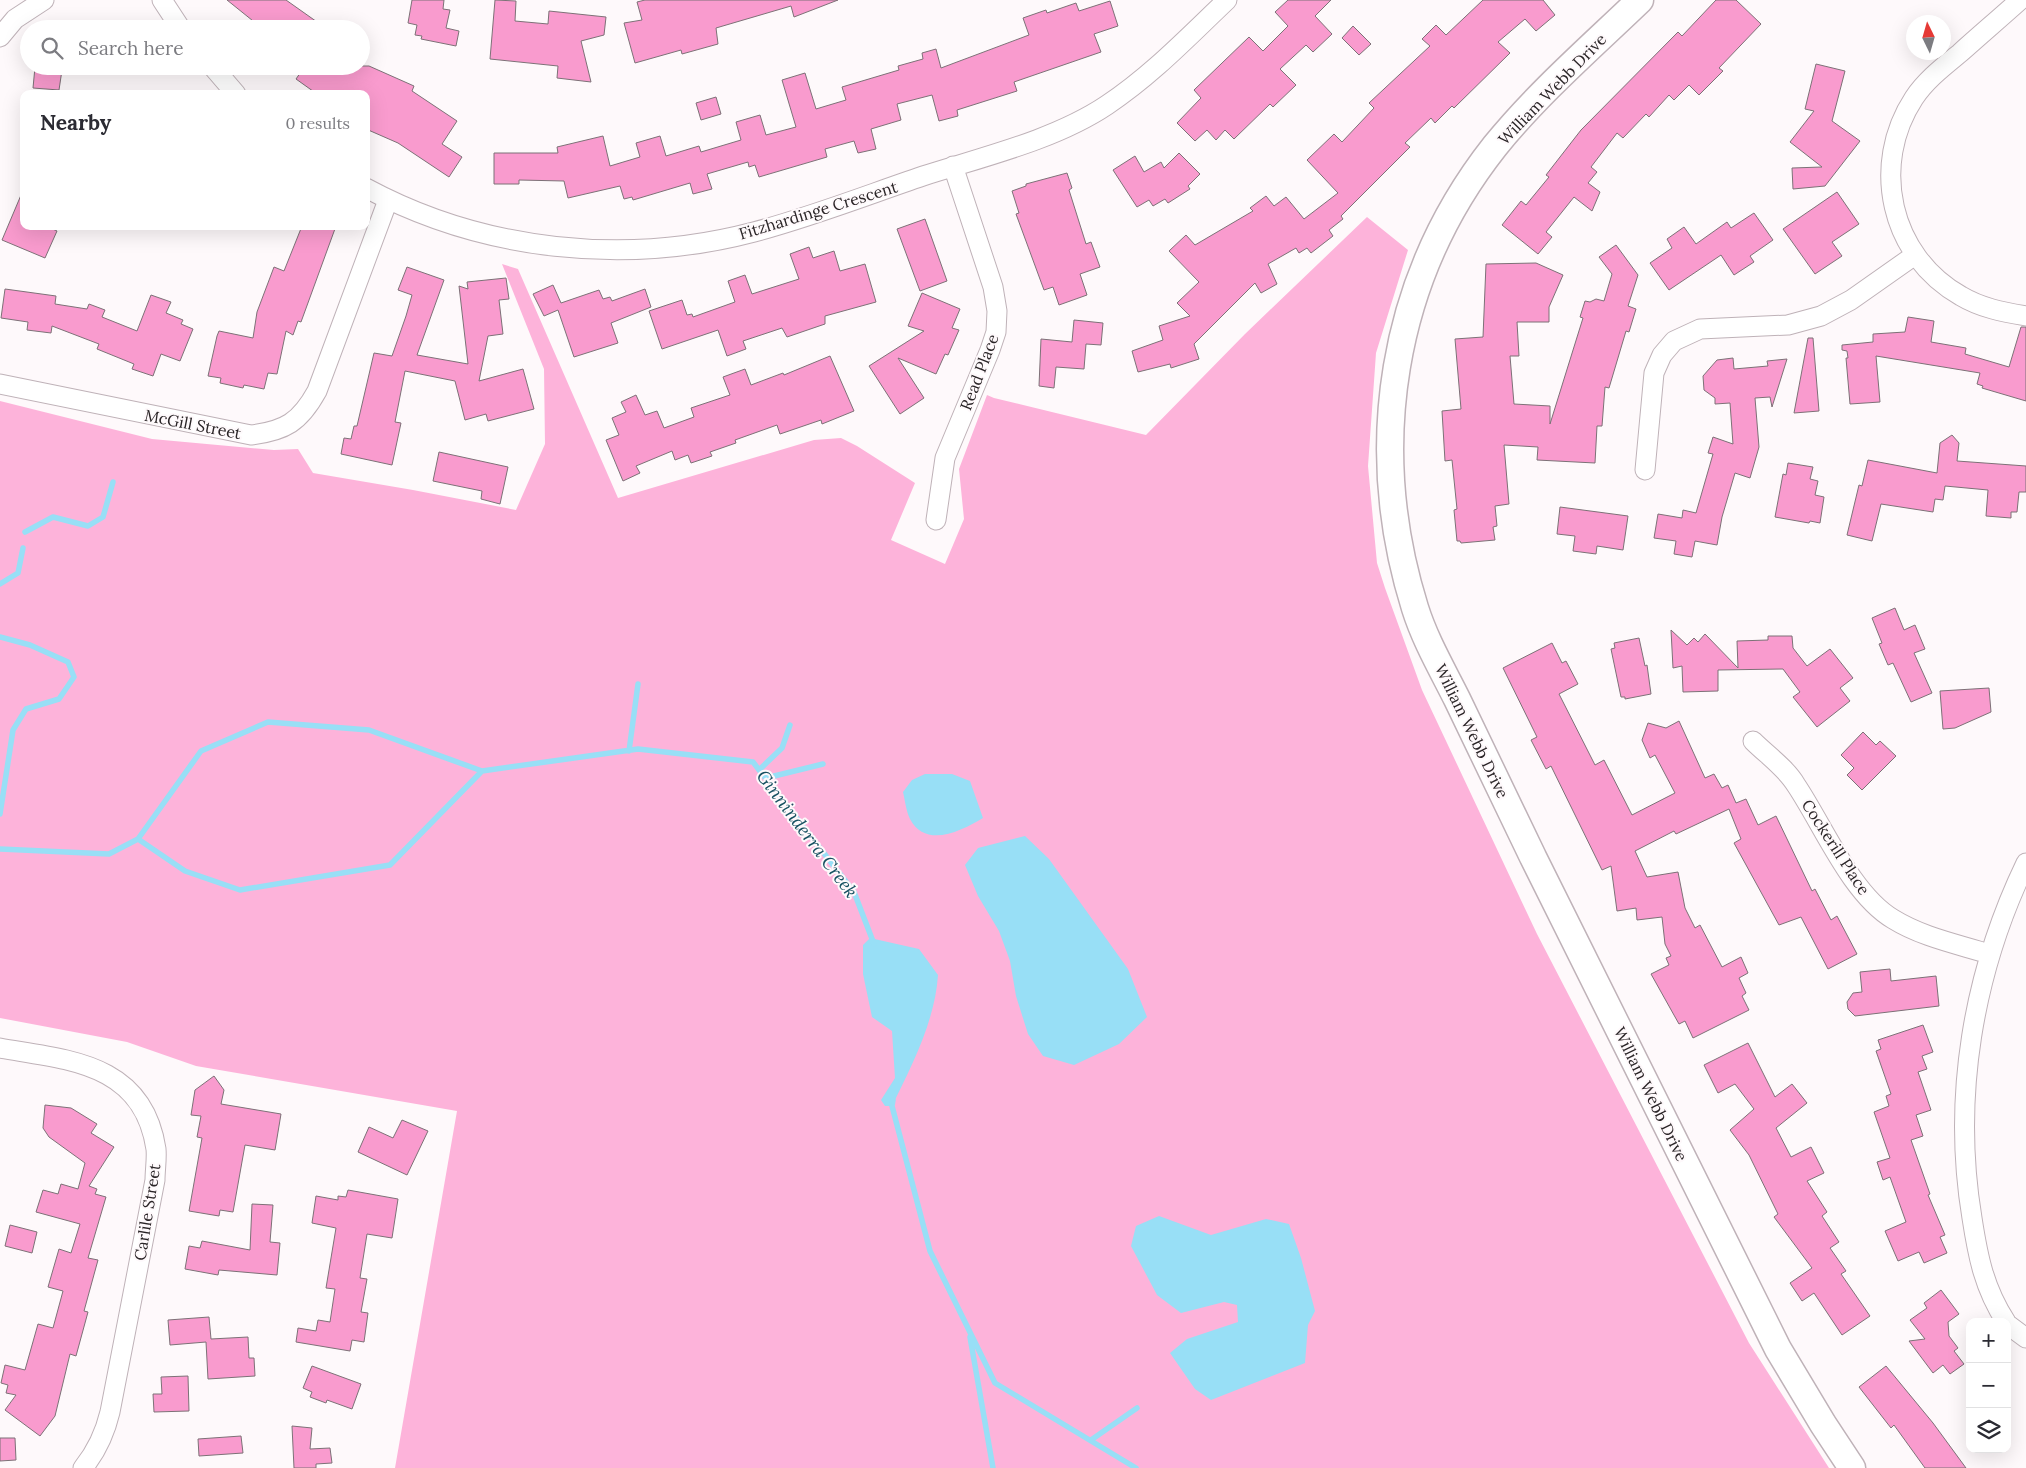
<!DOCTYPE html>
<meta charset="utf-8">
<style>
body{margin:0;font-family:Lora,serif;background:#f2f2f3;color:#2b2b33}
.controls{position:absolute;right:15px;bottom:15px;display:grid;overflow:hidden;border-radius:10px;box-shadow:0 5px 20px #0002}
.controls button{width:45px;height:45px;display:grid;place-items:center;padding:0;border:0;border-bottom:1px solid #e1e1e2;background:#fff;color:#2b2b33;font:25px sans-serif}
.compass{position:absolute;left:1906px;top:15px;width:45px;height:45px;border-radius:50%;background:#fff;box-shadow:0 5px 20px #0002;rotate:355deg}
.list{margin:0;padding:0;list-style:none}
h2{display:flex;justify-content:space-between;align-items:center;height:65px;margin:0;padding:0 20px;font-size:21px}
h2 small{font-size:16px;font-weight:400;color:#7c7c81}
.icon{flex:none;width:28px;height:28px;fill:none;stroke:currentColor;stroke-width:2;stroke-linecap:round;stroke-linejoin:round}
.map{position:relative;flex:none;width:2026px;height:1468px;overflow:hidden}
.search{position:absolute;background:#fff;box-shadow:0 5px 20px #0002;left:20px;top:20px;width:350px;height:55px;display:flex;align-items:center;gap:12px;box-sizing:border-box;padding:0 18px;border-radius:28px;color:#7c7c81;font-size:19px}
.panel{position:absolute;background:#fff;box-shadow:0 5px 20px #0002;left:20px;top:90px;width:350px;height:140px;border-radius:10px}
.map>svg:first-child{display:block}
</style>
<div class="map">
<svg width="2026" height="1468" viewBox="0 0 2026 1468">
<rect width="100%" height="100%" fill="#fef9fb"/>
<path fill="#fdb3da" d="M1367,217L1408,250L1376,353L1368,466L1377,563L1385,588L1422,690L1537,934L1749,1343L1829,1468H395L457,1111L196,1066L127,1042L0,1018V401L152,439L274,450L298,449L313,473L413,490L516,510L545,444L544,369L502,264L518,269L618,498L814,440L841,438L857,446L915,483L891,540L945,564L964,519L959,469L987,395L994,398L1146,435L1245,334Z"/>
<path fill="#98dff6" d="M925,774H952L970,781L983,818C961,831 926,849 910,819C906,811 905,800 903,792L912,780Z
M1025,836L1049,859L1128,969L1147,1017L1119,1044L1074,1065L1043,1056L1028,1034L1016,996L1010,961L999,931L978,896L965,865L978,848Z
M870,938L919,949L938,975C935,1021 912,1065 892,1106H885L881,1100L895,1078L892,1031L872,1017L863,974V945Z
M1159,1216L1211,1235L1266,1219L1289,1224L1301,1258L1315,1311L1308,1325L1305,1363L1211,1400L1195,1389L1170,1353L1187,1339L1238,1322L1237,1305L1224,1302L1181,1313L1157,1295L1131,1246L1136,1226Z"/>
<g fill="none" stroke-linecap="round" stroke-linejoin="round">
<path stroke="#98dff6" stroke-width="5.5" d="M25,532L53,517L88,526L103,517L113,482
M0,584L18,573L23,548
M0,637L30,645L68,662L74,677L59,699L26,709L13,730L0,814
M629,751L638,684
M759,770L782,748L790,725
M766,778L823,764
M138,839L201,751L268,722L369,730L482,771
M0,849L109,854L138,839L185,871L240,890L390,865L482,771L638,749L753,762L854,892L874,944
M893,1100L892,1106L930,1251L995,1383L1136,1468
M970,1337L993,1468
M1091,1440L1137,1408"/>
</g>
<path fill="#f99bce" stroke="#7d7177" d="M227,0H286L327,29H263Z
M412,0H444L443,9L450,10L446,28L459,31L456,46L421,39L422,36L415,35L417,25L408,23Z
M495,0L516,1L515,21L548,24L549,11L606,17L604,35L581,41L591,82L557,78L558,66L490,59Z
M645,0H838L794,17L791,6L716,28L718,44L682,54L681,50L635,63L624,23L642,20L637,2Z
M1288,0H1331L1315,16L1332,34L1313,52L1306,45L1280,69L1296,85L1273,107L1270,104L1234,139L1225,130L1216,140L1207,130L1195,141L1177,123L1201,98L1194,90L1249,37L1263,51L1288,26L1275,12Z
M1483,0H1543L1555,15L1536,31L1525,19L1498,42L1510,53L1454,108L1452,106L1435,123L1431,118L1405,143L1410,147L1341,216L1343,219L1329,230L1333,236L1311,253L1307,248L1299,253L1296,248L1268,264L1277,284L1261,293L1255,283L1194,344L1199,359L1171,368L1170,364L1138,372L1132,351L1163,340L1159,326L1190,316L1177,303L1199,282L1169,251L1186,235L1195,245L1253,211L1250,208L1266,196L1274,206L1286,197L1304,219L1338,193L1307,160L1334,134L1342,142L1374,108L1369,103L1430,46L1422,39L1436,25L1446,35Z
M1716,0H1736L1761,24L1719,68L1723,71L1699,95L1689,85L1674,100L1669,95L1649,117L1646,114L1623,138L1617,133L1591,167L1597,172L1588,183L1600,192L1592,211L1574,197L1546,232L1552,237L1538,254L1502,225L1521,201L1526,205L1549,177L1546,175L1581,130L1678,32L1682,36Z
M1110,1L1118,26L1094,34L1101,52L1014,82L1017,91L957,110L958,116L939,121L932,95L897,104L901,120L871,129L876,149L858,153L854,141L825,149L827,157L759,177L755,165L749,167L748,162L707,174L712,189L693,194L690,183L633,200L632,197L624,199L620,186L568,198L564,181L519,180V184H494V153H558L557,147L603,136L610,166L640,157L636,143L660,136L666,156L699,146L701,152L741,140L736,122L760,115L766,135L796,127L782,80L805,73L816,109L846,100L842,87L899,70L898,66L923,59L922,53L936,49L941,68L1029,35L1023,18L1046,10L1047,13L1076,3L1079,11Z
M1353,26L1371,44L1359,55L1342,38Z
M1816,64L1845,71L1832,121L1860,141L1825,186L1793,189L1792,168L1822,167L1790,142L1814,111L1805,109Z
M305,66H369L414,86L412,91L457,121L442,144L462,157L449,177L398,143L366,129V94H317L296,79Z
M35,67L62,70L59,90L33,88Z
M716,97L721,114L701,120L696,103Z
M1179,153L1200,174L1188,186L1190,189L1168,203L1165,199L1153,206L1149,200L1137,207L1113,170L1135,156L1144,172L1161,162L1164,168Z
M1067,173L1072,188L1069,190L1086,244L1091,242L1100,267L1080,274L1087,295L1059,305L1053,287L1044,290L1016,214L1019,213L1012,191L1026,186V184Z
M24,188V226H46L57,231L45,258L2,240Z
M1837,192L1859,224L1832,242L1842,256L1815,274L1783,229Z
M1754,213L1773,240L1750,256L1754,262L1734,275L1721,255L1669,290L1650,263L1672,248L1667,239L1684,227L1696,244L1727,222L1731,228Z
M925,219L947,281L920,291L897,229Z
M302,226H336L301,322L298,321L293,335L286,331L277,374L268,373L264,389L244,385L243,388L220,383L221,378L208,376L217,336L219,331L253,338L257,312L274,267L284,271Z
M1616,245L1638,275L1628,306L1636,309L1629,332L1626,331L1609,388L1605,387L1602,426H1597L1595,463L1537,460L1538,447L1504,445L1509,504L1495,506L1497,526L1493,527L1495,540L1461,543L1460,541H1457L1454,510L1457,509L1452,460L1445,461L1442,411L1461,409L1455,339L1483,337L1486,264L1536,263L1563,275L1549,307V322H1517L1519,356H1510L1514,404L1550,406V424L1583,318L1580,317L1585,301L1590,302L1596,299L1604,301L1612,274L1599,257Z
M809,247L813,258L834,251L840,271L865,264L876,302L825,316V324L787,337L782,328L743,341L746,349L727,356L718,330L662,349L649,311L682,300L687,315L692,314L693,317L735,302L728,281L745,275L752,294L799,279L790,254Z
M407,267L444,280L417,355L468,364L459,286L468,289L467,282L506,278L509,299L499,300L503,334L488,336L479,381L523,369L534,409L488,421L486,414L465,420L455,381L405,371L395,422L401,423L392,465L341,454L344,438L351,439L354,426H357L374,353L392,356L406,316L412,295L398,290Z
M553,285L561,303L599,290L603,299L610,297L612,301L645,289L651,307L611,323L618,343L574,357L558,310L544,316L533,294Z
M5,289L56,296L55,304L87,309L89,304L105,310L102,317L137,331L151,295L171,302L166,313L183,320L181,324L193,329L180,361L161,354L153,376L132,369L134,364L97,349L99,344L52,326L51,333L27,330L28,322L1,318Z
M922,293L960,309L952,328L959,330L948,355L945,354L936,374L898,358L924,398L900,414L869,366L924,331L908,326Z
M1908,317L1934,321L1931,342L1966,348L1965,354L2009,367L2021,327H2026V401L1982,388L1983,386L1977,384L1980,373L1876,356L1880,402L1850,404L1846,358H1848L1847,351L1842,350V345L1873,342V334L1905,332Z
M1074,320L1103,323L1101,345L1086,344L1084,369L1056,367L1054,388L1039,386L1041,339L1072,342Z
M1808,338H1813L1819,411L1794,413Z
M830,356L854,411L822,424L821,420L780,434L777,425L735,440L736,443L710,452L712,456L691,463L688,455L675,460L672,451L636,466L640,473L623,481L606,440L619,435L612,418L626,412L621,402L636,395L645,415L657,411L664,428L694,417L691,408L730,395L723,377L745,369L751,385L783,373L784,375Z
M1733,358L1734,369L1768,366L1767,361L1787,359L1772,407L1770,397L1755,398L1759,447L1750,478L1735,473L1722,517L1717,545L1695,541L1692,557L1674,554L1676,541L1654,538L1658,514L1682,518L1683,510L1696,513L1713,454L1708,453L1713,437L1733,444L1730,403L1715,404V398L1704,390L1703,376L1717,360Z
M1952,435L1959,443L1957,461L2026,466V492H2019L2017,512H2011V518L1986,516L1988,490L1945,486L1943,500L1935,499L1933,512L1881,504L1872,541L1847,535L1859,485L1862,486L1868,460L1937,473L1940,443Z
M439,452L508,467L500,504L481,499L482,491L433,481Z
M1788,463L1813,467L1810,479L1818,481L1815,495L1824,497L1820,523L1810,521L1809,523L1775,517L1783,474L1786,475Z
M1560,507L1628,516L1623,550L1597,546L1596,554L1573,551L1575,536L1557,534Z
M1895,608L1904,630L1915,625L1925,649L1914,653L1932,693L1911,702L1893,663L1888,665L1879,644L1882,643L1872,618Z
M1671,630L1687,645L1694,638L1698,642L1705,634L1738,668L1737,641L1768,640V636H1792L1793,648L1807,666L1830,649L1853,678L1840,688L1850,701L1817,727L1793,697L1800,692L1783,669L1718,670V691L1683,692L1682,666L1673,668Z
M1639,638L1645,666L1647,665L1651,694L1625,699V697H1621L1611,649L1615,648L1614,643Z
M1552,643L1562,663L1566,661L1578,684L1559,694L1595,765L1604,760L1632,815L1675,793L1655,755L1650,758L1642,740L1648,723L1666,728L1679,721L1705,778L1714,774L1722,788L1728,785L1736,803L1746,799L1758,825L1776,816L1812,891L1815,889L1831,920L1837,916L1857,954L1828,969L1801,917L1779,925L1734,843L1741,839L1729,809L1676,834L1674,831L1635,851L1647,877L1678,872L1685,908L1695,928L1700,925L1722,967L1741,957L1748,973L1739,978L1746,993L1742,996L1749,1010L1693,1038L1685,1021L1679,1024L1651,974L1669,965L1666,958L1671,956L1665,944L1662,917L1637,920L1636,908L1617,911L1611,866L1602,870L1551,766L1546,769L1531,740L1537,737L1503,668Z
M1989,688L1991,712L1955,728L1943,729L1940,691Z
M1863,732L1876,745L1880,741L1896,756L1862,790L1847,775L1854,768L1841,755Z
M1890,969L1891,981L1936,976L1939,1006L1855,1016L1848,1009L1847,1002L1853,993L1862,992L1860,972Z
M1923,1025L1933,1052L1922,1056L1927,1069L1918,1072L1931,1110L1916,1115L1923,1136L1911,1140L1930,1194L1928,1195L1945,1235L1940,1237L1947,1253L1924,1263L1919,1252L1898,1261L1885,1231L1906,1222L1890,1177L1883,1180L1877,1162L1890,1158L1874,1112L1889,1106L1886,1096L1891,1094L1876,1051L1881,1049L1878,1040Z
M1748,1043L1775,1097L1792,1084L1807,1103L1776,1128L1791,1157L1811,1147L1824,1173L1807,1181L1827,1212L1822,1216L1839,1242L1830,1248L1846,1271L1841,1274L1870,1316L1842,1335L1814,1293L1802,1301L1790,1283L1812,1268L1774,1217L1778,1214L1749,1155L1730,1130L1754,1109L1735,1084L1718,1093L1704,1065Z
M214,1076L224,1090L221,1104L281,1114L275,1150L245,1145L233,1212L220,1210L219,1216L189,1211L202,1138L197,1137L201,1116L191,1115L195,1090Z
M45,1105L71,1108L97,1124L91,1133L114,1147L89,1186L97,1189L95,1194L106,1197L88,1258L98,1260L84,1311L88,1312L76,1356L70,1354L55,1416L40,1436L5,1410L16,1395L6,1393L8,1385L1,1383L5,1365L25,1370L38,1324L53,1328L63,1291L48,1287L59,1249L71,1253L80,1224L36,1212L43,1190L58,1194L61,1184L78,1189L85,1163L49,1137L43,1128Z
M402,1120L428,1131L407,1175L358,1152L369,1127L393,1138Z
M348,1190L398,1199L392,1238L367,1234L360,1278L367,1279L361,1312L368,1313L364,1342L352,1340L350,1351L296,1342L298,1328L316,1331L318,1320L330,1322L335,1289L326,1288L336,1228L312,1223L316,1196L338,1200V1196L346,1197Z
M252,1204L273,1205L270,1242L280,1243L277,1275L219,1270L218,1275L185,1269L189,1246L200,1248L202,1241L250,1250Z
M10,1225L37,1232L32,1253L5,1246Z
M1941,1290L1959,1314L1948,1322L1949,1336L1958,1348L1954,1351L1964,1364L1950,1374L1943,1365L1933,1373L1909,1341L1925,1339L1910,1320L1927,1308L1924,1303Z
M209,1317L211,1339L248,1337L249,1358H254L255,1376L208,1379L206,1342L170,1345L168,1320Z
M312,1366L361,1384L352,1409L327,1400L326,1403L310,1397L312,1392L303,1388Z
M1886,1366L1933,1423L1966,1468H1925L1894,1425L1891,1428L1859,1387Z
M188,1376L189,1411L154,1412L153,1394H162L161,1377Z
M292,1426L312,1428L310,1449L330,1448L332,1463L316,1464V1468H294Z
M241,1436L243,1453L199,1456L198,1439Z
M0,1438H15L16,1460L0,1461Z"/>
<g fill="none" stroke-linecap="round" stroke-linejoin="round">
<g stroke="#bfb2b8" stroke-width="21">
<path id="minor" d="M162,0L181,29
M2020,0C2000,18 1980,35 1960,53C1943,67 1926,80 1914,98C1870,165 1890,256 1961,296C1981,308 2003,312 2026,316
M0,37L15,19L44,0
M212,66L236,94
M366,188C483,251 625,266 754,232C811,217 867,195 923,176C982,157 1055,140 1107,105C1152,75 1188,37 1227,0
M0,384L251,435C285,431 300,422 317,391L388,200
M1645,470L1654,373L1662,355L1674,341L1700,329L1788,325L1821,316L1851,300L1915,255
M936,520L945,458L990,350L996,332L997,311L993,287L953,166
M1753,741C1767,755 1786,768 1796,785C1823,825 1851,894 1893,919C1922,937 1957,944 1989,954
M0,1048C69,1060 143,1063 156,1149C157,1159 155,1170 155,1180L110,1412C105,1433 96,1452 83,1468
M2006,1322C1984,1288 1978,1257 1972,1218C1952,1097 1973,973 2026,863
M2007,1324L2026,1338"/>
</g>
<g stroke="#bfb2b8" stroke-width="29">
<path id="secondary" d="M1640,0C1591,47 1538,93 1495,146C1390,279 1365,448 1415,608C1425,640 1442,669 1457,699C1482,751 1507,804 1533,857C1615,1021 1697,1185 1778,1349L1823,1424L1852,1468"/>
</g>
<use href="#minor" stroke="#fff" stroke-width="19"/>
<use href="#secondary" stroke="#fff" stroke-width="26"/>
</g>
<g text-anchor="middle" stroke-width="4" stroke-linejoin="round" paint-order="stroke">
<g font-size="16" fill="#2a2527" stroke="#fef9fb">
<text transform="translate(1552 89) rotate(-46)" y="6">William Webb Drive</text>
<text transform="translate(818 210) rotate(-17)" y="6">Fitzhardinge Crescent</text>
<text transform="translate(979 372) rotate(-69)" y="6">Read Place</text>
<text transform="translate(193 424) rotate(11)" y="6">McGill Street</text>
<text transform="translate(1472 731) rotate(64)" y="6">William Webb Drive</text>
<text transform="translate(1836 847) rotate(57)" y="6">Cockerill Place</text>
<text transform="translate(1651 1094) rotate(64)" y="6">William Webb Drive</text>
<text transform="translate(147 1212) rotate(-81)" y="6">Carlile Street</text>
</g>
<g font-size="18" font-style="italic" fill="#175161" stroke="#fef9fb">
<text transform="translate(807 834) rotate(53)" y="6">Ginninderra Creek</text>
</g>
</g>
</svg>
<div class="controls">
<button>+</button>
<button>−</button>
<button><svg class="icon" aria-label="layers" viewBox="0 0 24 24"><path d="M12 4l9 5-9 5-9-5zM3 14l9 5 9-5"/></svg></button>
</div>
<svg class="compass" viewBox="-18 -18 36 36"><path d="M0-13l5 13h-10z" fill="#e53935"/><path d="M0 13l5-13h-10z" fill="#7c7c81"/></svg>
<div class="search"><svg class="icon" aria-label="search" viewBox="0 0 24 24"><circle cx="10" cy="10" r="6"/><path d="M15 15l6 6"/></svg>Search here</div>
<section class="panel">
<h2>Nearby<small>0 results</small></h2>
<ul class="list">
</ul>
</section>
</div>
